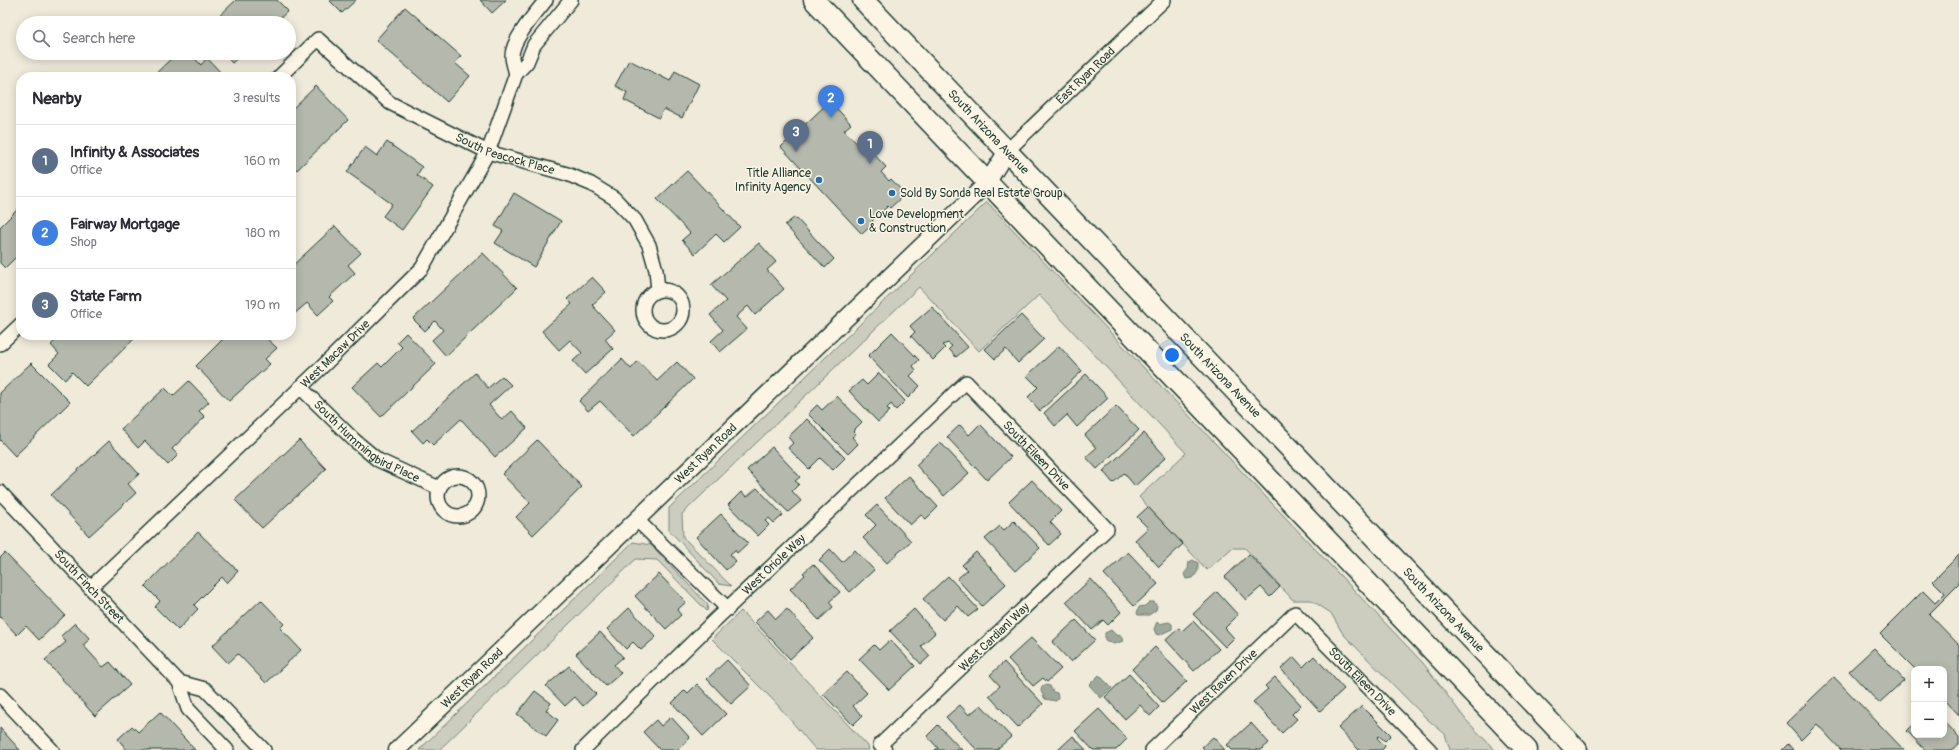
<!DOCTYPE html>
<meta charset="utf-8">
<style>
body{margin:0;font-family:Pangolin,sans-serif;background:#f2f2f3;color:#2b2b33}
.controls{position:absolute;right:12px;bottom:12px;display:grid;overflow:hidden;border-radius:8px;box-shadow:0 2px 10px #0003}
.controls button{width:36px;height:36px;display:grid;place-items:center;padding:0;border:0;border-bottom:1px solid #e1e1e2;background:#fff;color:#2b2b33;font:20px sans-serif}
.you{position:absolute;left:1172px;top:355px;width:14px;height:14px;margin:-10px;border:3px solid #fff;border-radius:50%;background:#1a73e8;box-shadow:0 0 0 6px #1a73e833}
.badge{display:grid;place-items:center;width:26px;height:26px;border-radius:50%;background:#db2777;color:#fff;font-size:13px;font-weight:700}
.pin{position:absolute;translate:-50% -33px;filter:drop-shadow(0 1px 2px #0008)}
.pin::after{content:'';position:absolute;top:21px;width:14px;height:12px;background:inherit;clip-path:polygon(0 0,100% 0,50% 100%)}
.list{margin:0;padding:0;list-style:none}
h2{display:flex;justify-content:space-between;align-items:center;height:52px;margin:0;padding:0 16px;font-size:17px}
h2 small{font-size:13px;font-weight:400;color:#7c7c81}
.list li{display:grid;grid-template-columns:26px 1fr auto;gap:12px;align-items:center;box-sizing:border-box;height:72px;padding:0 16px;border-top:1px solid #e1e1e2}
.list b{display:block;font-size:15px;white-space:nowrap}
.list p{margin:0;font-size:13px;white-space:nowrap;color:#7c7c81}
.list em{font-size:13px;font-style:normal;color:#7c7c81}
.icon{flex:none;width:22px;height:22px;fill:none;stroke:currentColor;stroke-width:2;stroke-linecap:round;stroke-linejoin:round}
.map{position:relative;flex:none;width:1959px;height:750px;overflow:hidden}
.search{position:absolute;background:#fff;box-shadow:0 2px 10px #0003;left:16px;top:16px;width:280px;height:44px;display:flex;align-items:center;gap:10px;box-sizing:border-box;padding:0 14px;border-radius:22px;color:#7c7c81;font-size:15px}
.panel{position:absolute;background:#fff;box-shadow:0 2px 10px #0003;left:16px;top:72px;width:280px;height:268px;border-radius:16px}
.map>svg:first-child{display:block}
</style>
<div class="map">
<svg width="1959" height="750" viewBox="0 0 1959 750">
<rect width="100%" height="100%" fill="#efeada"/>
<filter id="ink" filterUnits="userSpaceOnUse"><feTurbulence type="fractalNoise" baseFrequency=".025" numOctaves="2"/><feDisplacementMap in="SourceGraphic" scale="8" xChannelSelector="R" yChannelSelector="G"/><feConvolveMatrix kernelMatrix="1 2 1 2 8 2 1 2 1" color-interpolation-filters="sRGB"/></filter>
<g filter="url(#ink)">
<path fill="#cccdbf" stroke="#76857a" d="M987,202L1423,663L1466,720L1495,750H1450L1445,734L1426,718L1343,634L1331,613L1311,600H1293L1245,548H1232L1207,570L1139,497L1186,453L1039,295L979,351L919,287L682,514L683,537L731,586L719,584L669,530V508Z
M633,542L651,545L708,605L707,611L657,560L636,559L439,750H419Z
M741,611L868,746L869,750H816L775,702L712,639Z"/>
<path fill="#9fa89a" stroke="#6c7d71" d="M1193,560L1198,563V571L1193,578L1186,579L1184,574L1188,569L1189,562Z
M1149,602H1154L1157,606L1156,610L1149,615H1138L1137,613L1139,607L1145,606Z
M1157,622L1159,624L1169,622L1172,624V629L1159,635L1156,634L1154,629Z
M1111,630L1116,635L1121,636L1123,641L1114,644L1105,640V633Z
M1099,675L1112,688L1101,698L1089,685Z
M1045,685L1050,686L1053,692L1057,693L1058,698L1056,701L1045,699L1041,691L1042,686Z"/>
<path fill="#b5b9ad" stroke="#1f3d34" d="M236,0H277L288,11L275,23H212Z
M329,0H356L342,13Z
M480,0H506L492,13Z
M405,7L461,56L455,63L470,76L447,102L376,40Z
M177,53H190L201,65L207,58L224,76L222,77H152Z
M223,53H243L232,63Z
M629,60L670,81L675,71L699,84L682,118L664,109L659,118L624,100L627,92L615,86Z
M316,86L348,120L297,170L291,164V110Z
M830,101L851,124L844,130L865,152L868,148L886,167L881,172L889,181L891,179L905,194L890,208L888,206L872,221L874,223L862,234L781,147Z
M387,142L422,167L417,175L433,187L402,230L383,216L392,204L347,172L365,147L377,156Z
M687,171L740,227L724,242L716,234L695,254L682,240L690,233L657,199Z
M514,193L561,221L534,267L495,243L503,231L495,226Z
M19,208L21,210V259L18,255L5,268L0,263V227Z
M795,217L834,259L825,268L785,225Z
M335,226L361,253L348,265L355,273L329,297L333,301L318,315L307,303L293,315L291,313V267Z
M759,243L776,262L767,270L784,289L755,315L748,306L736,317L747,329L720,352L711,341L723,330L710,315L726,301L711,285Z
M483,253L517,288L446,356L432,340L443,330L435,321L425,331L413,319Z
M592,277L606,292L592,305L615,330L605,339L613,349L585,374L573,361L582,353L570,340L559,350L542,331L572,304L567,299Z
M932,307L968,347L956,357L949,349L952,346L948,343L942,345L945,348L933,360L911,336L915,332L910,326Z
M1021,315L1044,339L1018,363L1006,349L995,359L985,349Z
M892,332L919,360L913,366L916,370L910,376L920,386L908,398L868,356Z
M406,333L436,364L381,417L352,387L378,363L382,367L402,347L397,342Z
M61,335H138L86,386L72,372L65,380L49,364L59,354L51,345Z
M227,335H265L264,336L277,348L265,359L270,364L229,401L196,366Z
M1059,346L1082,371L1040,411L1028,397L1038,387L1027,376Z
M622,359L631,369L638,361L657,381L677,362L693,379L634,436L600,401L588,411L579,401Z
M31,363L70,402L15,456L0,440V393Z
M475,373L488,388L502,376L511,385L489,405L502,420L512,411L527,428L495,457L461,419L433,445L427,439L423,443L412,431Z
M879,373L905,401L896,410L891,404L887,408L890,411L878,422L849,391L862,380L867,385Z
M1086,374L1108,398L1077,427L1067,415L1055,426L1044,413Z
M189,381L209,402L199,411L205,417L172,449L178,455L168,465L145,441L138,448L121,429L165,388L173,396Z
M837,396L862,422L853,431L856,434L852,437L858,444L848,454L808,414L817,405L822,410Z
M1116,406L1139,430L1097,469L1086,457L1096,448L1085,435Z
M807,419L845,458L833,470L820,458L809,469L788,448L793,443L788,437Z
M980,424L1011,457L987,480L947,437L960,425L969,435Z
M1144,433L1166,457L1135,486L1124,473L1113,483L1103,471Z
M299,440L326,469L262,528L235,500Z
M537,440L582,487L533,535L516,517L530,503L502,474Z
M109,441L139,474L128,484L136,493L89,536L51,495Z
M940,442L969,473L944,496L916,465Z
M772,447L800,477L795,481L799,484L792,491L801,501L788,512L747,470Z
M909,476L938,507L926,519L921,515L910,525L885,498Z
M1032,480L1061,511L1050,522L1061,534L1049,545L1009,502Z
M757,488L783,515L774,523L769,518L765,521L769,525L758,536L728,505L741,492L747,497Z
M877,505L911,541L887,563L863,538L876,525L866,515Z
M1148,507L1183,544L1159,567L1135,540L1148,528L1137,517Z
M721,514L748,543L737,553L735,550L730,554L736,561L726,570L696,537Z
M1014,521L1040,548L1015,571L985,539L1000,526L1004,530Z
M198,532L238,571L227,583L222,577L194,605L198,609L178,630L155,607L160,601L145,586Z
M830,549L842,562L855,550L874,570L850,592L819,560Z
M976,552L1006,584L982,606L957,579L967,570L962,565Z
M1128,552L1158,584L1134,606L1104,574Z
M5,553L65,615L39,640L26,626L17,635L0,617V558Z
M1249,554L1280,587L1270,597L1261,587L1246,600L1225,577Z
M1959,555V584L1929,614L1959,645V715L1944,699V669H1915L1880,634L1923,591L1935,603L1945,593L1933,581Z
M813,564L840,592L829,602L833,607L819,620L790,589L805,575L803,573Z
M659,574L686,602L677,610L681,615L666,629L635,596Z
M948,576L978,609L968,617L958,606L943,620L923,599Z
M1091,579L1121,612L1108,625L1103,620L1092,630L1066,602Z
M1217,592L1238,615L1225,628L1234,638L1225,647L1193,614Z
M261,600L284,624L280,628L301,650L266,683L238,654L228,663L212,646Z
M629,608L656,637L641,650L633,642L626,649L607,629Z
M787,609L813,638L790,659L755,622L768,610L776,619Z
M914,609L935,633L921,646L930,656L921,664L890,631Z
M1076,620L1095,640L1071,662L1052,642Z
M1193,621L1219,649L1194,671L1166,640L1179,628L1182,631Z
M75,623L90,639L83,645L103,667L110,662L130,685L95,716L45,660L66,642L61,636Z
M600,632L623,657L614,665L621,673L606,686L576,654Z
M1031,638L1061,669L1047,682L1043,678L1033,686L1008,659Z
M890,640L915,666L889,690L859,659L874,645L879,650Z
M1155,647L1187,681L1163,703L1132,669Z
M1874,648L1904,680L1879,703L1849,671Z
M1314,656L1344,689L1320,711L1281,669L1294,657L1303,667Z
M727,660L751,686L731,704L707,679Z
M1004,662L1043,704L1018,727L989,696L1000,686L990,675Z
M569,666L596,694L583,706L575,697L565,706L546,686Z
M847,672L867,693L853,706L862,716L853,725L823,694Z
M1129,674L1159,707L1150,716L1140,705L1125,719L1105,697Z
M1275,677L1301,705L1292,714L1297,719L1282,733L1253,702L1268,689L1265,686Z
M1834,677L1904,750H1841L1817,724L1801,740L1786,723Z
M697,684L726,714L703,736L672,703L685,690L688,693Z
M535,691L551,703L546,710L558,720L546,736L517,714Z
M960,705L969,715L981,705L1011,737L996,750H977L946,717Z
M1362,706L1391,735L1385,741L1379,736L1377,738L1385,746L1382,750H1359L1338,728Z
M1099,709L1127,739L1116,750H1093L1075,731Z
M160,712L195,750H127L118,739L132,726L138,732Z
M671,717L690,738L678,750H660L643,732L656,720L661,726Z
M1944,721L1959,737V744L1952,750H1925L1907,731L1914,724V735H1944Z
M1251,723L1269,743L1261,750H1232L1227,745Z
M938,725L962,750H935L938,748L927,736Z
M0,728L20,750H0Z
M1073,736L1086,750H1058Z
M1213,737L1225,750H1205L1202,747Z
M1788,744L1793,750H1782Z"/>
<g fill="none" stroke-linecap="round" stroke-linejoin="round">
<g stroke="#1f3d34" stroke-width="16">
<g id="minor">
<path d="M516,74C515,69 512,62 512,56C512,39 536,13 546,0"/>
<path id="s1" d="M279,77L318,39L390,103L488,152L567,174L591,184L614,198L635,220L649,245L656,270L658,290"/>
<path id="s2" d="M1007,151L1164,0"/>
<circle cx="663" cy="310" r="20"/>
<path d="M0,344L21,324"/>
<path id="s3" d="M300,387L354,440L378,460L439,488"/>
<circle cx="458" cy="496" r="20"/>
<path id="s4" d="M0,492L179,682L188,709L227,750"/>
<path d="M637,520L728,609"/>
<path id="s5" d="M90,588L324,365L422,268L488,152L516,74L527,62L534,45L571,0"/>
<path d="M179,682L205,689L264,750"/>
<path d="M0,695L52,750"/>
<path id="s6" d="M583,750L714,621L966,382L1107,529L880,745L885,750"/>
<path id="s7" d="M1152,750L1295,613L1430,750"/>
</g>
</g>
<g stroke="#1f3d34" stroke-width="19">
<g id="tertiary">
<path id="s8" d="M397,750L987,183L1007,151"/>
</g>
</g>
<g stroke="#1f3d34" stroke-width="23">
<g id="primary">
<path d="M814,0L1527,750"/>
<path id="s9" d="M863,0L1577,750"/>
</g>
</g>
<use href="#minor" stroke="#fcf5e5" stroke-width="13"/>
<use href="#tertiary" stroke="#fcf5e5" stroke-width="16"/>
<use href="#primary" stroke="#fcf5e5" stroke-width="20"/>
</g>
</g>
<g fill="#1f6fb2" stroke="#fcf5e5" stroke-width="1.5">
<circle cx="819" cy="180" r="4"/>
<circle cx="892" cy="193" r="4"/>
<circle cx="861" cy="221" r="4"/>
</g>
<g text-anchor="middle" stroke-width="3" stroke-linejoin="round" paint-order="stroke">
<g font-size="12" fill="#1f3d34" stroke="#fcf5e5">
<text dy="4" stroke="none"><textPath href="#s2" startOffset="109">East Ryan Road</textPath></text>
<text dy="4" stroke="none"><textPath href="#s9" startOffset="182">South Arizona Avenue</textPath></text>
<text dy="4" stroke="none"><textPath href="#s1" startOffset="277">South Peacock Place</textPath></text>
<text dy="4" stroke="none"><textPath href="#s5" startOffset="339">West Macaw Drive</textPath></text>
<text dy="4" stroke="none"><textPath href="#s9" startOffset="518">South Arizona Avenue</textPath></text>
<text dy="4" stroke="none"><textPath href="#s3" startOffset="87">South Hummingbird Place</textPath></text>
<text dy="4" stroke="none"><textPath href="#s8" startOffset="428">West Ryan Road</textPath></text>
<text dy="4" stroke="none"><textPath href="#s6" startOffset="633">South Eileen Drive</textPath></text>
<text dy="4" stroke="none"><textPath href="#s6" startOffset="266">West Oriole Way</textPath></text>
<text dy="4" stroke="none"><textPath href="#s4" startOffset="130">South Finch Street</textPath></text>
<text dy="4" stroke="none"><textPath href="#s9" startOffset="842">South Arizona Avenue</textPath></text>
<text transform="translate(994 637) rotate(-44)" y="4">West Cardianl Way</text>
<text dy="4" stroke="none"><textPath href="#s8" startOffset="104">West Ryan Road</textPath></text>
<text dy="4" stroke="none"><textPath href="#s7" startOffset="99">West Raven Drive</textPath></text>
<text dy="4" stroke="none"><textPath href="#s7" startOffset="294">South Eileen Drive</textPath></text>
</g>
<g font-size="12" fill="#1f3d34" stroke="#fcf5e5" text-anchor="start">
<text x="811" y="177" text-anchor="end">Title Alliance<tspan x="811" dy="14">Infinity Agency</tspan></text>
<text x="900" y="197">Sold By Sonda Real Estate Group</text>
<text x="869" y="218">Love Development<tspan x="869" dy="14">&amp; Construction</tspan></text>
</g>
</g>
</svg>
<div class="controls">
<button>+</button>
<button>−</button>
</div>
<div class="you"></div>
<div class="pin badge" style="left:870px;top:164px;background:#5c6f8a">1</div>
<div class="pin badge" style="left:831px;top:118px;background:#3f7fe0">2</div>
<div class="pin badge" style="left:796px;top:152px;background:#5c6f8a">3</div>
<div class="search"><svg class="icon" aria-label="search" viewBox="0 0 24 24"><circle cx="10" cy="10" r="6"/><path d="M15 15l6 6"/></svg>Search here</div>
<section class="panel">
<h2>Nearby<small>3 results</small></h2>
<ul class="list">
<li><span class="badge" style="background:#5c6f8a">1</span><div><b>Infinity &amp; Associates</b><p>Office</p></div><em>160 m</em></li>
<li><span class="badge" style="background:#3f7fe0">2</span><div><b>Fairway Mortgage</b><p>Shop</p></div><em>180 m</em></li>
<li><span class="badge" style="background:#5c6f8a">3</span><div><b>State Farm</b><p>Office</p></div><em>190 m</em></li>
</ul>
</section>
</div>
